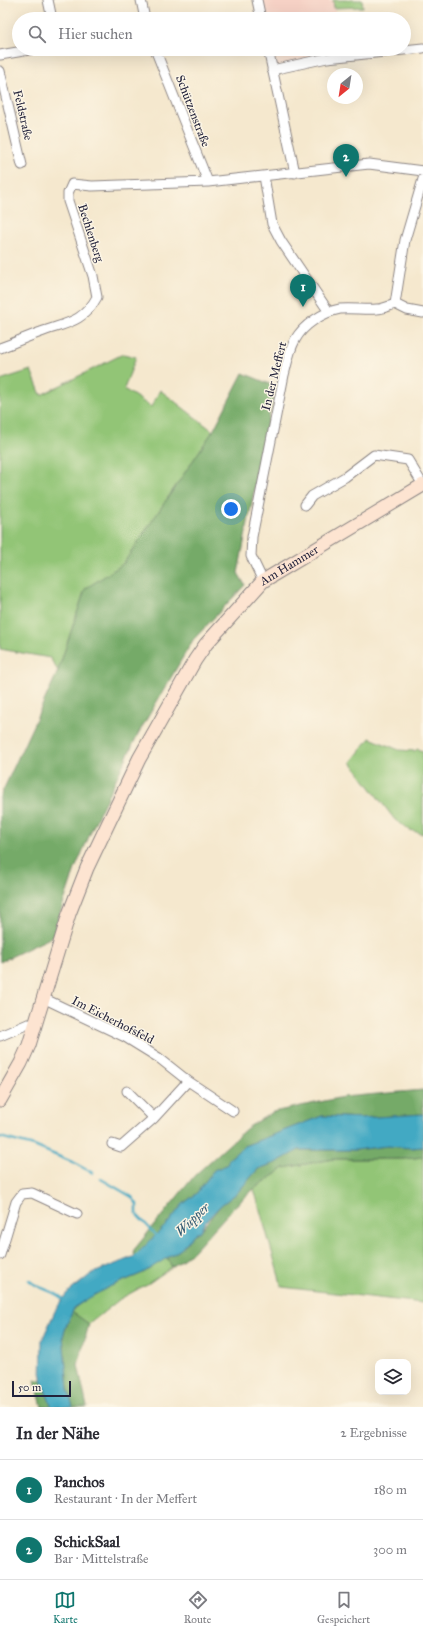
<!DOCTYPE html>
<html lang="de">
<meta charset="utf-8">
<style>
body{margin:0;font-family:"IM FELL Great Primer",serif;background:#f2f2f3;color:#2b2b33}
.controls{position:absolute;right:12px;bottom:12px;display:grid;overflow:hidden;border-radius:8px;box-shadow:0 4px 16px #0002}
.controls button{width:36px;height:36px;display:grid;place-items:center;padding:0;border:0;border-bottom:1px solid #e1e1e2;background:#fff;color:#2b2b33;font:20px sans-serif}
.compass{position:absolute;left:327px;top:68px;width:36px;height:36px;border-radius:50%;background:#fff;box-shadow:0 4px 16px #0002;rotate:210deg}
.scale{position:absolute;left:12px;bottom:10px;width:59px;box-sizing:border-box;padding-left:4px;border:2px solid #22223b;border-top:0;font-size:11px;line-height:14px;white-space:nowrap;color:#22223b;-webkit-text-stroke:3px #fcf5e5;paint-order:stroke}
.you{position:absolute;left:231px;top:509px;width:14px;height:14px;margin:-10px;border:3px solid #fff;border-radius:50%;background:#1a73e8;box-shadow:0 0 0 6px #1a73e833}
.badge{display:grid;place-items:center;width:26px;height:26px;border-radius:50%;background:#0f766e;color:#fff;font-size:13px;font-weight:700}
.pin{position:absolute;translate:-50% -33px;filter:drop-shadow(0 1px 2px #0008)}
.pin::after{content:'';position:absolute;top:21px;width:14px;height:12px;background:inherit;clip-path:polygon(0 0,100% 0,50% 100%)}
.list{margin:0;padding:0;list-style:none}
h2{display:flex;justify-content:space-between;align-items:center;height:52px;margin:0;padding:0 16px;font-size:17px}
h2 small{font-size:13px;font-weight:400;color:#7c7c81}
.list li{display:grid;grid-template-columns:26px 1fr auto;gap:12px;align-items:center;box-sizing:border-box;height:60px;padding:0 16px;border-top:1px solid #e1e1e2}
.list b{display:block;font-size:15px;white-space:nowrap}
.list p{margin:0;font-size:13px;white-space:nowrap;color:#7c7c81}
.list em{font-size:13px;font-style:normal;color:#7c7c81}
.icon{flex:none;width:22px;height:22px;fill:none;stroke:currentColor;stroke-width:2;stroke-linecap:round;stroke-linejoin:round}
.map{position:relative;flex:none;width:423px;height:1407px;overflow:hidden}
.search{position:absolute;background:#fff;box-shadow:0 4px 16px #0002;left:12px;right:12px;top:12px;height:44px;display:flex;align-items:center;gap:10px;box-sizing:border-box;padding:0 14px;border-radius:22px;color:#7c7c81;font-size:15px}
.sheet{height:172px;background:#fff}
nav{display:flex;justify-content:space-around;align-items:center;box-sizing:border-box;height:56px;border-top:1px solid #e1e1e2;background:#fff;font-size:11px;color:#7c7c81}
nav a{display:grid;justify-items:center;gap:2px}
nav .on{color:#0f766e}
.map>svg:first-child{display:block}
</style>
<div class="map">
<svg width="423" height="1407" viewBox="0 0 423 1407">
<rect width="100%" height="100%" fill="#fcf5e5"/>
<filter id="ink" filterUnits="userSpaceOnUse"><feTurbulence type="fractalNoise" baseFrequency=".025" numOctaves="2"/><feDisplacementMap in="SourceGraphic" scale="8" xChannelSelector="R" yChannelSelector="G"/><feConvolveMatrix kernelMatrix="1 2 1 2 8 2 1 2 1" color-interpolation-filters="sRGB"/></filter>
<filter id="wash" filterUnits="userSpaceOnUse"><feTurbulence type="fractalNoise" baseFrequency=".012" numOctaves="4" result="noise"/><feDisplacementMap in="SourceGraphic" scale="16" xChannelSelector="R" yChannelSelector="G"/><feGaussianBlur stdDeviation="0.9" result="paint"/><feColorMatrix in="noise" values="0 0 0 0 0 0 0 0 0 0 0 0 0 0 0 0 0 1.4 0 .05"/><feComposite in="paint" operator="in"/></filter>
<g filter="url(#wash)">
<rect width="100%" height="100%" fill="#f5e8ce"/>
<path fill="#f6d1c5" d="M261,0H362L363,7L335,8V19H265Z
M272,49H338V51L277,66Z"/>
<path fill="#92c576" stroke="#5a7458" d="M333,0H362L363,7L334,8Z
M123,354L136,357L124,389L151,407L160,390L213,431L123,564L85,589L58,671L50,658L0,649V380L31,370L41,395Z
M370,738L399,750L415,751L417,749L423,751V834L410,830L395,820L351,762Z
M423,1157V1303L282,1287L254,1189L284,1168L333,1159H403Z
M167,1258L172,1267L149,1283L120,1299L89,1324L72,1312C85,1292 122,1283 143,1273C151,1269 158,1261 167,1258Z"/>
<path fill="#75aa67" stroke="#4c6651" d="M243,373L277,387L269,416L238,573L245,585L193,640L138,734L96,820L75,869L52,937L0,962V797L58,671L85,589L123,564L213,431Z
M423,1090V1114L361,1118L322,1116L244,1146L229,1159L227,1165L214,1170L196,1194L183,1204L168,1223L135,1256L133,1251L195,1175L247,1128L273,1112L343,1097Z
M387,1146L411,1148L423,1147V1157L403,1159H333L284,1168L254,1189L233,1208L194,1251L172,1267L167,1258L181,1249L194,1234L199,1232L221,1205L237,1193L258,1169L275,1163L298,1150H356Z
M72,1312L89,1324L78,1365L87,1407H73L68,1389L63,1336Z
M35,1380H41L52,1407H42Z"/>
<path fill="#43a9c3" stroke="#32667f" d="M423,1114V1147L411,1148L387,1146L356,1150H299L275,1163L258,1169L237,1193L221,1205L205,1222L199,1232L194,1234L181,1249L143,1273L111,1286L89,1298L74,1308L67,1324L63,1336L68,1389L73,1407H52L41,1380L42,1340L55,1311L66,1294L91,1274L135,1256L168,1223L183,1204L196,1194L214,1170L227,1165L229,1159L244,1146L322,1116L361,1118Z"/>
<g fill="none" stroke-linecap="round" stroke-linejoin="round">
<path stroke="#43a9c3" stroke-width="2.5" d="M0,1137L34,1146L72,1162L93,1173
M101,1179L132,1197L137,1204V1215L158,1237
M29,1280C38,1290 54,1289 64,1300"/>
</g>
</g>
<g filter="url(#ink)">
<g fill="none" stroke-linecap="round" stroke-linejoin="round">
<g stroke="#8c8584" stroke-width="11">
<path id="minor" d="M48,0L52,19
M141,0L145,19
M257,0L261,19
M155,49L208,182
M268,49L295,173
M0,55L35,49
M272,70L327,58L423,48
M0,71L22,165
M264,176L272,224L281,241L329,312
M395,304L405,240L423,179
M395,304L407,310L423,313
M0,348C13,343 27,337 41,332C65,323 83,323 97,297L93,276L68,201V193L72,184L92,186L208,182L369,164L423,171
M305,505L312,496L345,477L374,455L408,460L423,485
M263,581L251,556L252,537L284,375C287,364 289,351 295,340C303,325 323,312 340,309C352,308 365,310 377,309C383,309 389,306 395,304
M43,998L125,1037L159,1058L188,1081L154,1118L121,1147L112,1144
M0,1036L28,1024L35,1025
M188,1081L233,1111
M127,1091L154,1118
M0,1255L16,1202L22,1194L32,1193L77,1214"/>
</g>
<g stroke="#8c8584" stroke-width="15">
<g id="secondary">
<path id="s1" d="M0,1100L21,1063L29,1045L69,914L87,868L139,759L195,660L206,644L263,581L423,485"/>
</g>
</g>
<use href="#minor" stroke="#fff" stroke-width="9"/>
<use href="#secondary" stroke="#fde4d1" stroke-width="13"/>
</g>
</g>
<g text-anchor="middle" stroke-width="3" stroke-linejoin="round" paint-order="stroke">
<g font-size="12" fill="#22223b" stroke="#fcf5e5">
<text transform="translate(193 111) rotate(69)" y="4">Schützenstraße</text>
<text transform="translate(23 115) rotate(77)" y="4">Feldstraße</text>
<text transform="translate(91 233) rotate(72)" y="4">Bechlenberg</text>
<text transform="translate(274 376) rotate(-76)" y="4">In der Meffert</text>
<text dy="4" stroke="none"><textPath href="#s1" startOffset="618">Am Hammer</textPath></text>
<text transform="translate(113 1020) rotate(27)" y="4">Im Eicherhofsfeld</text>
</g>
<g font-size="13" font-style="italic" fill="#2f5871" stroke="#fcf5e5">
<text transform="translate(192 1219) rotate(-44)" y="5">Wupper</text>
</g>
</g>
</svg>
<div class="controls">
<button><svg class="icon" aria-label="layers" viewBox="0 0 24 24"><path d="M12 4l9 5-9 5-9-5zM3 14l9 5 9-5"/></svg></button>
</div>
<svg class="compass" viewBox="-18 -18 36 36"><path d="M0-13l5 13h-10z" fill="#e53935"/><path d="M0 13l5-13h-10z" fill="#7c7c81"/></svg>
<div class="scale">50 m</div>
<div class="you"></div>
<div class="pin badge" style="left:303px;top:307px">1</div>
<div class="pin badge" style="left:346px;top:177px">2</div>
<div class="search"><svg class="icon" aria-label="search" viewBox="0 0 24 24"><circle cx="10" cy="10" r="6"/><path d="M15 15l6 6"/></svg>Hier suchen</div>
</div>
<section class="sheet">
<h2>In der Nähe<small>2 Ergebnisse</small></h2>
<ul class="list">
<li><span class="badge">1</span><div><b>Panchos</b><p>Restaurant · In der Meffert</p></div><em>180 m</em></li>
<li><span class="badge">2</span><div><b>SchickSaal</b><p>Bar · Mittelstraße</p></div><em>300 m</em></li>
</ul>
</section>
<nav>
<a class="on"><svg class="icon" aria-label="map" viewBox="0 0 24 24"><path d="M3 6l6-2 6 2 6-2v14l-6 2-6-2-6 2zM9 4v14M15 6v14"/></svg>Karte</a>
<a><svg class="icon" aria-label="directions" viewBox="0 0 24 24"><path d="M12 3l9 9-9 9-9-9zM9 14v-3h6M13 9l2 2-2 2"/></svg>Route</a>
<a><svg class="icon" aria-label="saved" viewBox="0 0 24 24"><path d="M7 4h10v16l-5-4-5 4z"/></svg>Gespeichert</a>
</nav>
